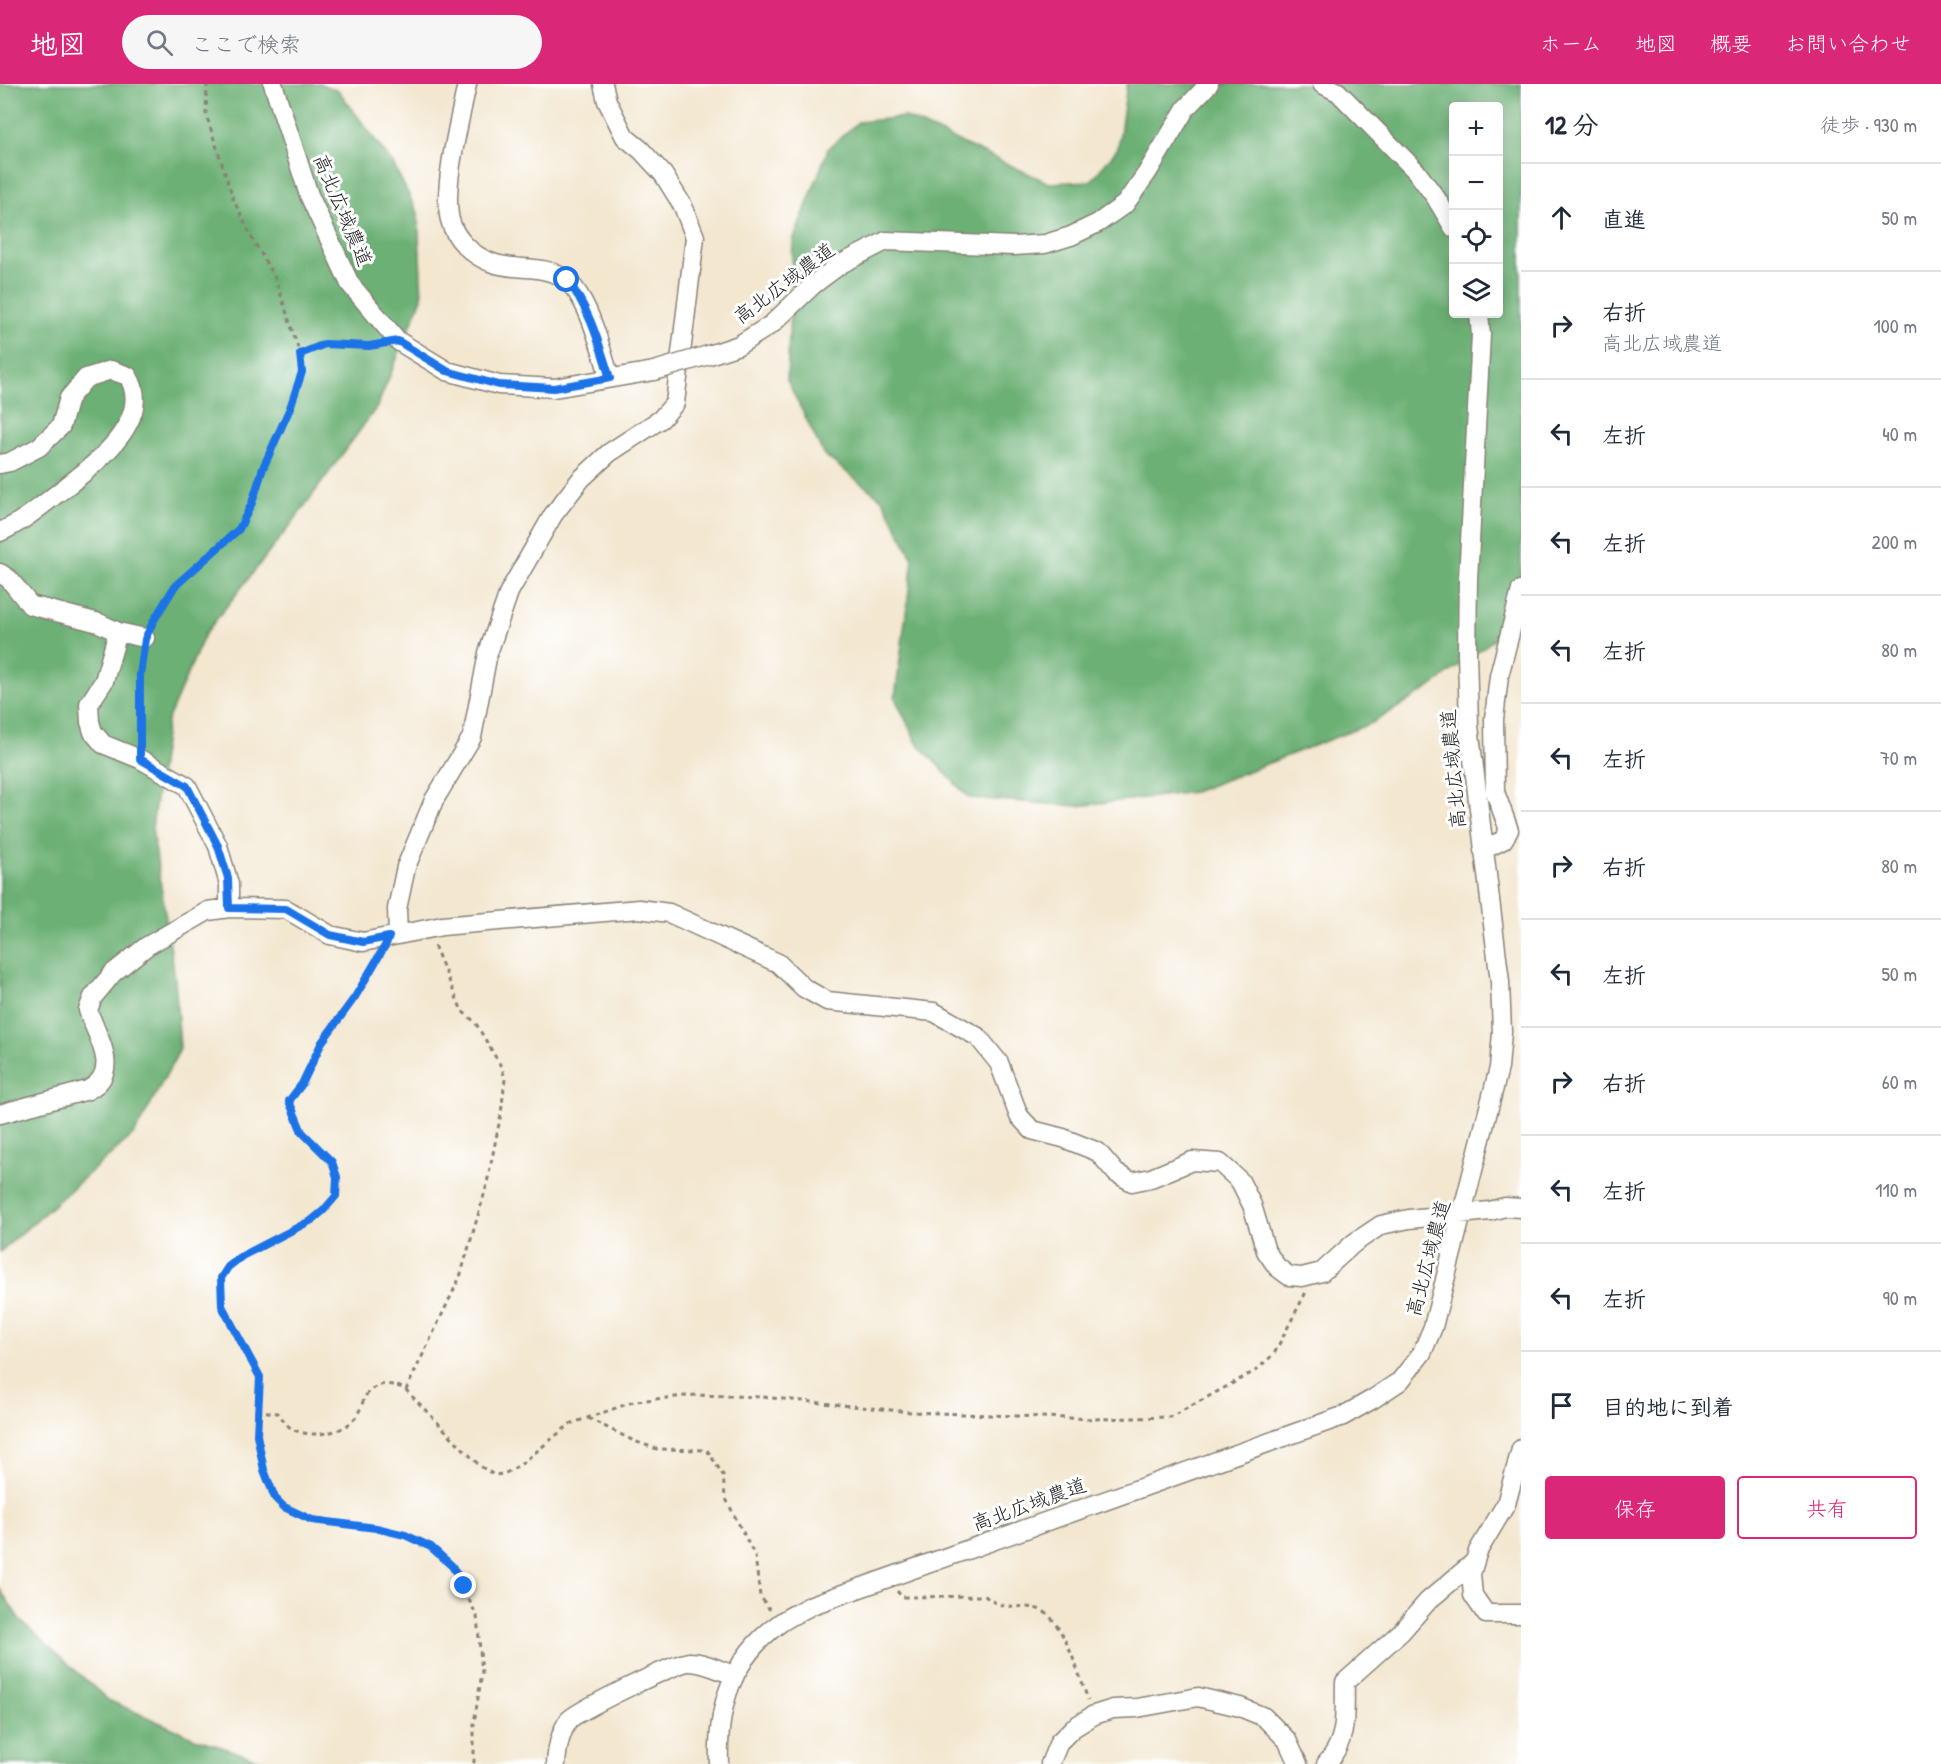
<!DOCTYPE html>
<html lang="ja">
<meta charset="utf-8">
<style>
body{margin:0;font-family:"Patrick Hand","Klee One",sans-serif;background:#f6f6f7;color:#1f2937}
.controls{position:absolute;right:18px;top:18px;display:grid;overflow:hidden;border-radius:6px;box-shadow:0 3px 15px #0003}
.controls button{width:54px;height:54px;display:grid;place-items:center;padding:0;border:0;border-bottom:2px solid #e0e1e3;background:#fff;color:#1f2937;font:30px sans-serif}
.stop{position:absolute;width:18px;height:18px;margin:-14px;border:4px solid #1a73e8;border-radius:50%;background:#fff}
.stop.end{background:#1a73e8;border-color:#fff;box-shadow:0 2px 6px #0008}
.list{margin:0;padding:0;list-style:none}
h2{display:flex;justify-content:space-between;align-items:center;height:78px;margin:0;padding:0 24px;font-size:26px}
h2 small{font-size:20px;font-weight:400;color:#747a83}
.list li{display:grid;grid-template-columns:39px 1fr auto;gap:18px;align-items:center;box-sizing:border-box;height:108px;padding:0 24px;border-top:2px solid #e0e1e3}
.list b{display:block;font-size:22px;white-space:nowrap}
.list p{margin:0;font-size:20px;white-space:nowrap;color:#747a83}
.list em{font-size:20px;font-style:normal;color:#747a83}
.actions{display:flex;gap:12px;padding:18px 24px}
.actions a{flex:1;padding:14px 0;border:2px solid #db2777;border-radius:6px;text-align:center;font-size:21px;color:#db2777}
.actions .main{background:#db2777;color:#fff}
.icon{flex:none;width:33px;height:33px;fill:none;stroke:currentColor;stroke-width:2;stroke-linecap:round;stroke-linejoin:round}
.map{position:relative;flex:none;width:1521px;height:1680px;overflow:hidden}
header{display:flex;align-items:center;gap:36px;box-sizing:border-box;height:84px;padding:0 30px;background:#db2777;color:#fff}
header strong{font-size:28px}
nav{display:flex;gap:33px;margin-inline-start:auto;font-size:21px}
.search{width:420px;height:54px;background:#f6f6f7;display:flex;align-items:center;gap:15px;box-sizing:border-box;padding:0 21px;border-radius:33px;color:#747a83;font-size:22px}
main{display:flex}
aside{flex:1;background:#fff}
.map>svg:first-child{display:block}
</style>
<header>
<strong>地図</strong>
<div class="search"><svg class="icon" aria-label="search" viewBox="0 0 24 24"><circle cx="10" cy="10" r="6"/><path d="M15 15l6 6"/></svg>ここで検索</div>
<nav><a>ホーム</a><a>地図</a><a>概要</a><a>お問い合わせ</a></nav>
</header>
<main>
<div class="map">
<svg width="1521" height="1680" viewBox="0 0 1521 1680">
<rect width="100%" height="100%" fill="#fff"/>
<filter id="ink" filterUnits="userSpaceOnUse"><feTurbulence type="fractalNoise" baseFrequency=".0167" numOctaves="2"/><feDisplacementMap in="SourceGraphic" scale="12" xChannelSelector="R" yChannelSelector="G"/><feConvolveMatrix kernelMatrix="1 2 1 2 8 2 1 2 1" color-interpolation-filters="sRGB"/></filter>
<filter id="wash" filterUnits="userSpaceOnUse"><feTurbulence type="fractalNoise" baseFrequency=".008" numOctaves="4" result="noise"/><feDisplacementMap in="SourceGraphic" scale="24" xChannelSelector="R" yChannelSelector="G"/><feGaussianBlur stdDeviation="1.35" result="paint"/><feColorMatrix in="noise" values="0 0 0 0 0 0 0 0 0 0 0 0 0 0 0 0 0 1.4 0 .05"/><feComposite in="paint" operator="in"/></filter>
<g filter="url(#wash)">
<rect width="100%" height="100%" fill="#f3e7d0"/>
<path fill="#6cb074" stroke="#446648" stroke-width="1.5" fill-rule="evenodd" d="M0,0H321L339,7L393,80L418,129L422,214L377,323L292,439L205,550L167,637L152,744L175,893L180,965L135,1049L0,1168Z
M1127,0H1521V535L1428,605L1372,639L1194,708L1078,722L969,714L917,659L895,614L913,475L883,416L824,371L787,296L793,157L828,65L858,38L905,33L1049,99L1091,97L1118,64ZM1454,22H1498V230H1454Z
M0,1505L20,1536L108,1616L195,1654L272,1680H0Z"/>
</g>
<g filter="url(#ink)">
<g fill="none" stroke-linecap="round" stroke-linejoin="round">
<g stroke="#888276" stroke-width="21">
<path id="minor" d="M273,0L309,111L350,200L398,257L447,287L499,301L554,304L654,287
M467,0C460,36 442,103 450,136C455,155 472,171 490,178C514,188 543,179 565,195C589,213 601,267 610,294
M1322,0L1338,8L1416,87L1436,114L1454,144
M712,270L739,261L772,240L814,200L841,180L886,157L1014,162L1045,160L1071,152L1098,139L1125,120L1147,89L1186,24L1209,0
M0,380L10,378L39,363L61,342L69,314L86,294L111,286L128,292C156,337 89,385 58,409C40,423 21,439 0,448
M0,489L9,495L30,521L99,539L118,548L145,554
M118,548L104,597L89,620L90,638L93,648L103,660L140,675L187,702L218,762L229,800V824
M1483,766L1503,756L1509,746L1495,708L1494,635L1499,592L1521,506
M398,851L397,825L406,783L434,716L472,653L488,569L509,508L553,431L581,395L609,369L661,335L675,319L695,153L683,122L663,90L641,66L625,53L607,17L603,0
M0,1030L88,1006C123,988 96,952 88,926L93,913L113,889L147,862L208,827L229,824L286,825L330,851L363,858L442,842L639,825L669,829L778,879L804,904L827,917L934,928L978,953L999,979L1019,1032L1032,1046L1063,1054L1098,1068L1116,1089L1132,1098L1151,1094L1192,1077L1220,1079L1240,1097L1252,1121L1266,1167L1277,1183L1289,1192L1302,1193L1322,1188L1354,1159L1381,1141L1409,1135L1490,1127L1505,1123L1521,1124
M1521,1365L1506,1420L1478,1467L1471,1490L1473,1511L1486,1530H1521
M556,1680C557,1666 560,1648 569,1636C575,1628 679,1577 689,1578C704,1578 719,1586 733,1591
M719,1680C717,1623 731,1574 780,1539C790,1532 801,1527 812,1521L1343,1332L1373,1315L1400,1297L1422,1269L1433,1243L1499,984L1502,948L1500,898L1469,642L1467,569L1468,495L1481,251L1479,230
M1050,1680L1059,1658L1073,1644L1094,1631L1113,1625L1137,1624L1198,1613L1240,1623L1264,1633L1287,1656L1298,1680
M1326,1680C1349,1654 1344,1630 1345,1598L1401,1548L1428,1517L1474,1478"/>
</g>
<path stroke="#888276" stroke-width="3" stroke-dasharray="4.5 4.5" stroke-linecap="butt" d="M300,269L325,260L369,262L379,261
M152,540L175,502L239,445L253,419L263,384L290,324L302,288L300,270L276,196L252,154L234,117L206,30L207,0
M140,658V590L143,569
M380,872L355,913L322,958L302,1000L289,1017L302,1048L332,1078L337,1093L336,1112L323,1127L312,1136L242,1172L228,1183L221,1194L222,1222L260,1293L257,1351L264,1386L275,1414L284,1423L312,1436L376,1444L405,1451L431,1463L452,1482L477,1532L482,1589L474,1639V1680
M406,1306L460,1193L486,1104L501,1030L505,995L502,984L475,938L462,927L433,859
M257,1327L278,1329C282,1334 287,1343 294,1346C312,1354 343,1350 355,1334C360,1328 362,1319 365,1313C374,1297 393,1298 406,1306L480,1382L494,1391L504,1390L520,1381L570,1340L636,1317L696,1311L763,1313L911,1328L1095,1335L1171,1333L1255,1287L1274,1270L1306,1208
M588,1334L634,1357L657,1365L707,1366L723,1391L725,1413L755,1472L760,1512L770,1526
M897,1507L902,1513L985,1512C1004,1528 1017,1519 1038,1525C1062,1531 1080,1594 1088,1616"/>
<use href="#minor" stroke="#fff" stroke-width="18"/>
<g stroke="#888276" stroke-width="21" stroke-linecap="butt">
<path id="minor-bridge" d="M654,287L712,270"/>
</g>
<use href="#minor-bridge" stroke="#fff" stroke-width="18"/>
</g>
</g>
<g fill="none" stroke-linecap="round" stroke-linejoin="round" filter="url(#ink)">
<path stroke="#1a73e8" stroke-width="8" d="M464,1502L452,1482L431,1463L405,1451L376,1444L312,1436L284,1423L275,1414L264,1386L257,1351L260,1293L222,1222L221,1194L228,1183L242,1172L312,1136L323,1127L336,1112L337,1093L332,1078L302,1048L289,1017L302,1000L322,958L355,913L386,860L389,853L363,858L330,851L286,825L229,824L228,794L218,762L187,702L140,675V591L145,555L154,536L175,502L239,445L252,419L263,384L290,324L302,288L300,270L325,260L369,262L398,257L447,287L499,301L554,304L610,294C599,260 590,225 567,196"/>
</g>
<g text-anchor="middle" stroke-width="6" stroke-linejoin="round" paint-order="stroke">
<g font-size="20" fill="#1c1c1c" stroke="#fff">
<text transform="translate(343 126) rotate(67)" y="7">高北広域農道</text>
<text transform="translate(784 199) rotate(-37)" y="7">高北広域農道</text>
<text transform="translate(1453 685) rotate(-95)" y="7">高北広域農道</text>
<text transform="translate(1428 1174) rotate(-75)" y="7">高北広域農道</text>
<text transform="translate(1029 1420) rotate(-20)" y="7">高北広域農道</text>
</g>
</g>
</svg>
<div class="controls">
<button>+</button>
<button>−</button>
<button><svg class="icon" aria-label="locate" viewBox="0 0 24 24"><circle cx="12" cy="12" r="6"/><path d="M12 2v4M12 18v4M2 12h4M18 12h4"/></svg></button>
<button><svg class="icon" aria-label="layers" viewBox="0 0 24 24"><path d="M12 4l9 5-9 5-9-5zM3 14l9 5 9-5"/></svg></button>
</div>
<div class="stop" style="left:567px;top:196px"></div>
<div class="stop end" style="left:464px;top:1502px"></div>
</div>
<aside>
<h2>12 分<small>徒歩 · 930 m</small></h2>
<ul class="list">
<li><svg class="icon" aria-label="ahead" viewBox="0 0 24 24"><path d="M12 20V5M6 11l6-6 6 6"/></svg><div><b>直進</b></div><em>50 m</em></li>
<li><svg class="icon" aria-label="right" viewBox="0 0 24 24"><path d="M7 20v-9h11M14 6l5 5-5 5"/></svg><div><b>右折</b><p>高北広域農道</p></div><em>100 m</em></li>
<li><svg class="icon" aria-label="left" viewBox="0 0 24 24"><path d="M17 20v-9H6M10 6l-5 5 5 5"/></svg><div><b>左折</b></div><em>40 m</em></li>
<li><svg class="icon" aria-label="left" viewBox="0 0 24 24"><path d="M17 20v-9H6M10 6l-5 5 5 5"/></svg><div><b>左折</b></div><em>200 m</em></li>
<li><svg class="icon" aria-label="left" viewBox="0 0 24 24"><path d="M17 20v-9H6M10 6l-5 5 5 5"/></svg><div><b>左折</b></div><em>80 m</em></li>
<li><svg class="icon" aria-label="left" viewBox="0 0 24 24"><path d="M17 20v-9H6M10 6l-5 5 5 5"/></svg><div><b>左折</b></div><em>70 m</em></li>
<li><svg class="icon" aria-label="right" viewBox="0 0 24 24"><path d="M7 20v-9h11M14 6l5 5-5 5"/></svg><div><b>右折</b></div><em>80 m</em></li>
<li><svg class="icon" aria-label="left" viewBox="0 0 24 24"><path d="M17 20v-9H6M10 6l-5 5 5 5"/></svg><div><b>左折</b></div><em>50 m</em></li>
<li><svg class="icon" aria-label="right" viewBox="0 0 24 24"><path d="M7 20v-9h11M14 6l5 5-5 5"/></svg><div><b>右折</b></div><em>60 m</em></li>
<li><svg class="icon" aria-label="left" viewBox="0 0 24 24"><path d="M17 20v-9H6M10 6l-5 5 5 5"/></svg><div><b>左折</b></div><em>110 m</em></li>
<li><svg class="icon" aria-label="left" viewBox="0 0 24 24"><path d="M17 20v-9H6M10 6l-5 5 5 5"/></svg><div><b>左折</b></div><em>90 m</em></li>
<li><svg class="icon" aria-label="arrive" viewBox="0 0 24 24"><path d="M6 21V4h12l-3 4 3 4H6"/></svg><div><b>目的地に到着</b></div></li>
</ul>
<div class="actions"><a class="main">保存</a><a>共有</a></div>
</aside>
</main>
